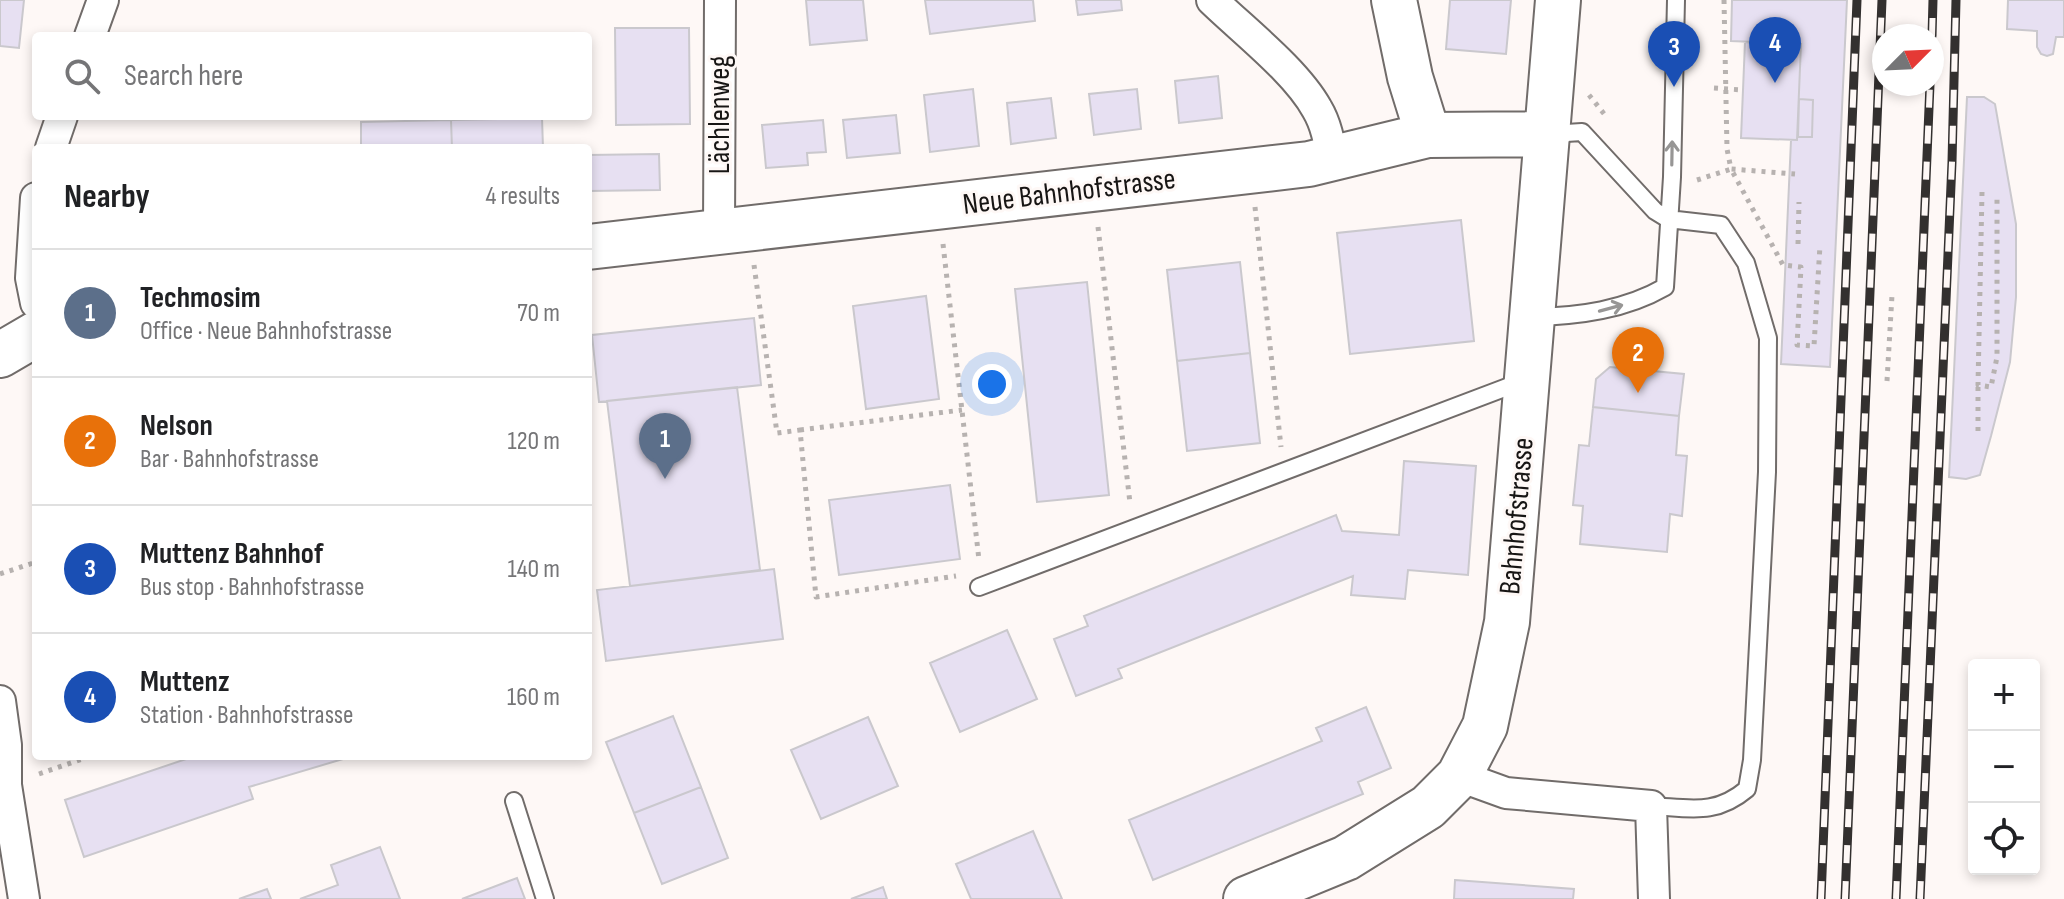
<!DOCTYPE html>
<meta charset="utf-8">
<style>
body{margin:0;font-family:"Sofia Sans Condensed",sans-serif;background:#f2f2f2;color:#202124}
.controls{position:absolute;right:24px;bottom:24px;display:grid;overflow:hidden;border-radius:8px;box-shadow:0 4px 12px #0003}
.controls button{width:72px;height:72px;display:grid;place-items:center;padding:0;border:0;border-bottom:2px solid #e0e0e0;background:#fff;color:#202124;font:40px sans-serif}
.compass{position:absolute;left:1872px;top:24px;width:72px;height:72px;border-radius:50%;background:#fff;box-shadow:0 4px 12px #0003;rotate:66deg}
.you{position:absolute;left:992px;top:384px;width:28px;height:28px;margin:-20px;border:6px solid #fff;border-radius:50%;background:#1a73e8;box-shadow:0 0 0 12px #1a73e833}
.badge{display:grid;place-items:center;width:52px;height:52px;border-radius:50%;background:#db2777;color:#fff;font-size:26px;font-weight:700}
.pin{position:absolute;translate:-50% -66px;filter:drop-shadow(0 2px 4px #0008)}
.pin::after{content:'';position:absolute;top:42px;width:28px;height:24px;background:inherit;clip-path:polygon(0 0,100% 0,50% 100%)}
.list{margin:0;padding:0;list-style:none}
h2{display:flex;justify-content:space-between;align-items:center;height:104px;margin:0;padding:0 32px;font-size:34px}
h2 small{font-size:26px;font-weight:400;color:#757577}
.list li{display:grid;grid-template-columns:52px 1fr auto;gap:24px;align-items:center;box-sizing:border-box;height:128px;padding:0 32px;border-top:2px solid #e0e0e0}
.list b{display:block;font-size:30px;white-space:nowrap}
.list p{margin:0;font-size:26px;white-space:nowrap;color:#757577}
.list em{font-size:26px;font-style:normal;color:#757577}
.icon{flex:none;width:44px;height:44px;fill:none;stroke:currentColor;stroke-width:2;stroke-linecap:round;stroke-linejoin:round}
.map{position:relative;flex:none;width:2064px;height:899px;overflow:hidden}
.search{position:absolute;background:#fff;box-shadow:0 4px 12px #0003;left:32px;top:32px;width:560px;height:88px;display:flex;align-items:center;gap:20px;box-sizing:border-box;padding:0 28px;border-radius:8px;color:#757577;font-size:30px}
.panel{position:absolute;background:#fff;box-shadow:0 4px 12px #0003;left:32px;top:144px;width:560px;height:616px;border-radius:8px}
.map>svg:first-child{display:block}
</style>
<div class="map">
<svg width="2064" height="899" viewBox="0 0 2064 899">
<rect width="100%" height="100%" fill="#fef8f6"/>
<path fill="#e7e0f2" stroke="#cac8cd" stroke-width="2" d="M0,0H24L19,48L0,46Z
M806,0H863L867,40L810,45Z
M925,0H1033L1035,21L930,34Z
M1076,0H1121L1122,10L1078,15Z
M1450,0H1511L1506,54L1446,49Z
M1732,0H1847L1830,367L1781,364L1791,140H1797L1801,44L1731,41Z
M2008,0H2064V37H2056L2053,54L2047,56L2041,54L2037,47V31L2007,29Z
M615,28H689L690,124L616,125Z
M1745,42L1801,44L1797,140L1741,138Z
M1218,76L1222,118L1179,123L1175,81Z
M973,89L979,146L930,152L924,95Z
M1137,89L1141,129L1094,135L1089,94Z
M1967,97H1984L1995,104L2016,224V297L2010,362L1991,436L1980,475L1966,479L1949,477Z
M1051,98L1056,138L1011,144L1007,103Z
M1799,99L1813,100L1812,137H1798Z
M896,115L900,153L847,158L843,120Z
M542,118L543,148H452L451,120Z
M451,120L452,148H361V122Z
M823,120L826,152L807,153L808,165L766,168L762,125Z
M659,154L660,190L588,191V155Z
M1461,220L1474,341L1350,354L1337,233Z
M1240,262L1250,353L1177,361L1167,270Z
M1087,282L1109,495L1037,502L1015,289Z
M926,296L939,399L866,409L853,306Z
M754,318L761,385L599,402L592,335Z
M1250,353L1260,443L1187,451L1177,361Z
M1610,367L1684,374L1679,416L1593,407L1596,379Z
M737,387L760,570L630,586L607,401Z
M1593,407L1679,416L1676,455L1687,456L1682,516L1670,514L1667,552L1580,544L1583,506L1573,505L1579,445L1589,446Z
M1404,461L1476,466L1468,575L1408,570L1405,599L1351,595L1353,576L1118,669L1122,678L1076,696L1054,639L1088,626L1084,616L1336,515L1342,531L1399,535Z
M950,485L960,559L839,575L829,500Z
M774,569L783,639L606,661L597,590Z
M1007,630L1037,699L960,732L930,663Z
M1366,707L1391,768L1358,782L1363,794L1153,880L1129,820L1322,741L1316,728Z
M673,716L701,787L634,813L606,742Z
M868,717L898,786L821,819L791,750Z
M195,756H353L249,787L253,799L84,857L65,800Z
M701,787L728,858L662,884L634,813Z
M1033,831L1062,899H971L956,864Z
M380,847L400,899H300L338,885L331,865Z
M517,878L525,899H462Z
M1455,880L1574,889L1573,899H1454Z
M883,887L887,899H851Z
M267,889L271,899H239Z"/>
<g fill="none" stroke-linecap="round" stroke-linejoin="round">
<g stroke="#716c6a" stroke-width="20">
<path id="lane" d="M1550,134L1582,132L1655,211L1668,219L1721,225L1746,263L1768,338L1767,472L1752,760L1747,789C1715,816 1690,808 1651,806
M1534,317C1579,316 1625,310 1665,287L1672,177L1676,0
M979,587L1523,381
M514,801L545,899"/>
</g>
<g stroke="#716c6a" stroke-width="34">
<path id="street" d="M1212,0C1244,31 1296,71 1317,109C1326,124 1329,141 1332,158
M90,36L103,0
M51,148L62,116
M36,198L31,278L36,303
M719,231L720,0
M0,701L6,745V785L24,899
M1459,776L1506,793L1651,806L1654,899"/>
</g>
<g stroke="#716c6a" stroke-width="48">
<path id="secondary" d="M1394,0L1410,77L1428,135
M588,247L1309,164L1428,135L1548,134
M0,355L36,334
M1246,899L1346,858L1428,807L1459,776L1485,726L1507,622L1558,0"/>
</g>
<path stroke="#b7b2b0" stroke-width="5" stroke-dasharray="4 6" stroke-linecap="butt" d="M1724,0L1727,149L1731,169L1795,174
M1714,88L1743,90
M1589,95L1605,115
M1697,180L1731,169L1783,265L1801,267L1797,345L1814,346L1820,245
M1982,192L1978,385L1991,387L1997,357V194
M1255,207L1281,447
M1098,227L1130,503
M943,244L979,560
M1798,244L1799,202
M754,265L777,433L800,430L816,597L956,576
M1887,381L1892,295
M800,430L962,410
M1978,431V385
M0,574L36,562
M39,774L91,756"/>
<use href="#lane" stroke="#fff" stroke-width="16"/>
<use href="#street" stroke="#fff" stroke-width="30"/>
<use href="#secondary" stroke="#fff" stroke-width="44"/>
<g stroke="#33302f" stroke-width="9">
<path id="rail" d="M1932,36L1933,0
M1821,899L1857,0
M1845,899L1882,0
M1896,899L1930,84
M1920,899L1952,162L1956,0"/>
</g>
<use href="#rail" stroke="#fef8f6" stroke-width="6" stroke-dasharray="18" stroke-linecap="butt"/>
</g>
<defs><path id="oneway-shaft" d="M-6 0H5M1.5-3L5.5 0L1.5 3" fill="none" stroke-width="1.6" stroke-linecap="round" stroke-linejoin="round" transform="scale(2)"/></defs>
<g stroke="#979695">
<use href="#oneway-shaft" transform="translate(1672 153) rotate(-89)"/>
<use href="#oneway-shaft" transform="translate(1611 308) rotate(-15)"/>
</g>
<g text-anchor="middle" stroke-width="6" stroke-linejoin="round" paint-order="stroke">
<g font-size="30" fill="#171514" stroke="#fef8f6">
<text transform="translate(719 115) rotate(-90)" y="10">Lächlenweg</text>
<text transform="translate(1069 191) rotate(-7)" y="10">Neue Bahnhofstrasse</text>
<text transform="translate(1516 516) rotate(-85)" y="10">Bahnhofstrasse</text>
</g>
</g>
</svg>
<div class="controls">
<button>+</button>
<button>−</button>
<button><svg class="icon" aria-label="locate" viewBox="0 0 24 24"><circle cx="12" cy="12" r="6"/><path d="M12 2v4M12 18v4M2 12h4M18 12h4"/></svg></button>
</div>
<svg class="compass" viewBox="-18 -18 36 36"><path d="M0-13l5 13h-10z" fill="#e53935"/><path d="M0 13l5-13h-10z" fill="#757577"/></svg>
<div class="you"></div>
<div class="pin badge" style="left:665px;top:479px;background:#5c6f8a">1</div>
<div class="pin badge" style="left:1638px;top:393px;background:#e8710a">2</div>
<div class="pin badge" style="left:1674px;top:87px;background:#1a4fb4">3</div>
<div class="pin badge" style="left:1775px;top:83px;background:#1a4fb4">4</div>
<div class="search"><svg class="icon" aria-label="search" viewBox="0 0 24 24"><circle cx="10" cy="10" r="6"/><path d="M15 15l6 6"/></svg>Search here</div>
<section class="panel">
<h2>Nearby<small>4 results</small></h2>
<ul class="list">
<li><span class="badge" style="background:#5c6f8a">1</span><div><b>Techmosim</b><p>Office · Neue Bahnhofstrasse</p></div><em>70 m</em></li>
<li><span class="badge" style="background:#e8710a">2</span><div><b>Nelson</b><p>Bar · Bahnhofstrasse</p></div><em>120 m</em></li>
<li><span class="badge" style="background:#1a4fb4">3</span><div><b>Muttenz Bahnhof</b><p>Bus stop · Bahnhofstrasse</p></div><em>140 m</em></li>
<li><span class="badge" style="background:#1a4fb4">4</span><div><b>Muttenz</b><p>Station · Bahnhofstrasse</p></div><em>160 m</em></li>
</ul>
</section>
</div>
